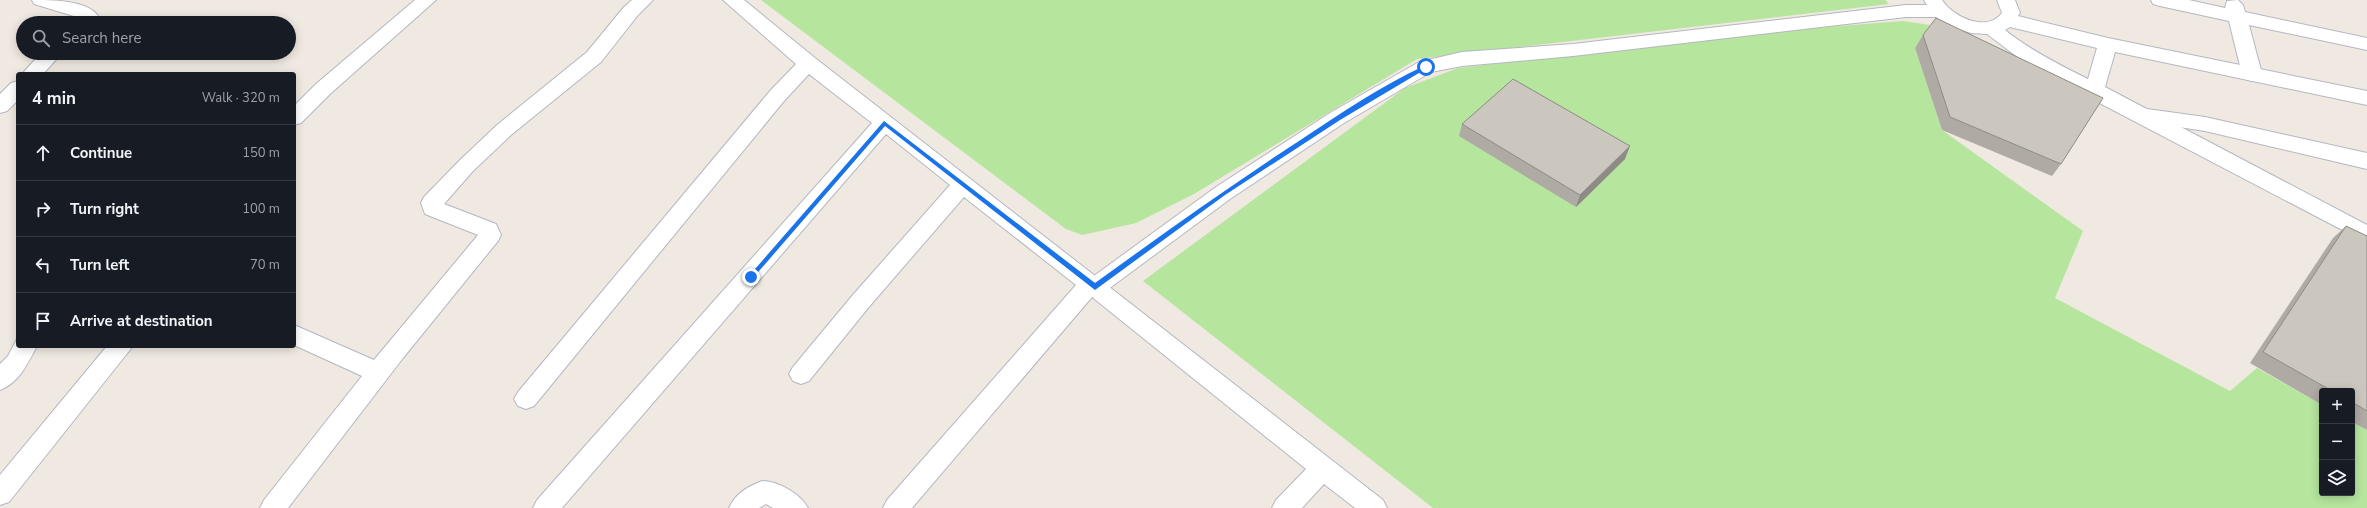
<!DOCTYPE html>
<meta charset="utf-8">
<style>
body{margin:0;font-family:"Nunito Sans",sans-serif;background:#20242c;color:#f1f3f6}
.controls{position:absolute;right:12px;bottom:12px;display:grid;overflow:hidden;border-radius:4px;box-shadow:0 2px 10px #0003}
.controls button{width:36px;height:36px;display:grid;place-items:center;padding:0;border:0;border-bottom:1px solid #363941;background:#171b24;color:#f1f3f6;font:20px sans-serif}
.stop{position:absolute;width:12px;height:12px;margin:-9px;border:3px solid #1a73e8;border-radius:50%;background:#fff}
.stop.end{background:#1a73e8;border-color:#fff;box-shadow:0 1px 4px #0008}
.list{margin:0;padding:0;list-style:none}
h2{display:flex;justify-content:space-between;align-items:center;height:52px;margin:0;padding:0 16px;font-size:17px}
h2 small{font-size:13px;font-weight:400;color:#9ea1a6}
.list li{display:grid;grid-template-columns:26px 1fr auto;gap:12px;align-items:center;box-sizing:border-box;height:56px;padding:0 16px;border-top:1px solid #363941}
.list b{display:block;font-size:15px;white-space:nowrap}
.list em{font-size:13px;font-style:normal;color:#9ea1a6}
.icon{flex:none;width:22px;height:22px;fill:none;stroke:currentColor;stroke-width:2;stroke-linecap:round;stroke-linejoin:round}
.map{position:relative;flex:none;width:2367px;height:508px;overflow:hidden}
.search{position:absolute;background:#171b24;box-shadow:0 2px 10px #0003;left:16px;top:16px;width:280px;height:44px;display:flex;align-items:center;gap:10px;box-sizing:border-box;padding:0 14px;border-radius:22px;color:#9ea1a6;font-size:15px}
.panel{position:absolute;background:#171b24;box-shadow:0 2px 10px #0003;left:16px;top:72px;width:280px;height:276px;border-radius:4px}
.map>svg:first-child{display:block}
</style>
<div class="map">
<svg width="2367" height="508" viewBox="0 0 2367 508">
<rect width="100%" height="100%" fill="#efe9e1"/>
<path fill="#b6e59e" d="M761,0H1885L1889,4L1417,59L1194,194L1136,223L1082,235L1066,229Z
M1903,21L1930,25L1915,48L1942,130L2083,231L2055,298L2230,391L2257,368L2322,405V493H2352V422L2367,430V508H1433L1143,281L1405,88L1458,68L1788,30Z"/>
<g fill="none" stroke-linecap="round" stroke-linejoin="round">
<g stroke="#b4b7c1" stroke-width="2">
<path id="street" d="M32,0C50,0 88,0 98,16L93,23H73L77,17L34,4Z
M415,0H436L330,94L301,123L294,125V106L316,84Z
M632,0H653L638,15L601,62L511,135L473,171L444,204L496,224L501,235L498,241L403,358L288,508H260L264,500L362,376L294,345V325L374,360L478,235L425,214L421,203L424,197L459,161L497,125L587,52L624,7Z
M723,0H744L815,58L1383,500L1387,508H1355L1324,484L1302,508H1272L1276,500L1306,469L1092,297L912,508H883L887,500L1076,285L964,197L868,308L809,381L801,384L793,381L789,374L793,367L852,296L950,185L886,134L562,508H533L537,500L872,123L809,74L784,101L534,406L526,409L518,406L514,399L518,392L770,91L796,64Z
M2151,0H2189L2225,8L2227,1L2238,0L2243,5L2245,12L2367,38V50L2249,25L2262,74L2259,79L2252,81L2245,79L2242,74L2229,21L2160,6L2153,4Z
M41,53H62L43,74H22Z
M18,81V100L7,111L0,113V94L11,83Z
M2140,108L2205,117L2367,153V169L2205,131L2133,120L2130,115L2133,110Z
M17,339L18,346H37C28,363 19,383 0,390V364L8,356Z
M107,346H133L9,502L0,505V475Z
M762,481C778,481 801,494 808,508H773L766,504L759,508H729C736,493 747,487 762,481Z"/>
</g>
<g stroke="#b4b7c1" stroke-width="2">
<path id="secondary" d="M1924,0H1942C1953,17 1987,33 2002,13L1997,0H2015L2020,13L2018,16L2108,38L2367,91V105L2115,52L2105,87L2367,225V243L2046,75L2020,59L1987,34L1971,33L1952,27L1936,17H1906L1573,56L1462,66L1431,72L1344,123L1230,199L1103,293L1095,296L1087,293L1084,287L1087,281L1216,187L1330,113L1419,62L1462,52L1573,44L1906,5H1927ZM2010,27L2097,48L2088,79C2059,65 2030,50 2005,30Z"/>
</g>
<use href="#street" fill="#fff" fill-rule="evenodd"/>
<use href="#secondary" fill="#fff" fill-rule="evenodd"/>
</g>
<path fill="#afaba4" d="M1923,35L2061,164L2052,176L1942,130L1915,48Z
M1462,124L1625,159L1576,207L1459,136Z
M2346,226L2367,236V430L2352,422V391H2322V405L2250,363L2333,238Z"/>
<path fill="#8e8b86" d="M1630,146L1625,159L1576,207L1580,195Z"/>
<path fill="#cbc7bf" stroke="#8e8b86" d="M1936,18L2103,98L2061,164L1950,117L1923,35Z
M1513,79L1630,146L1580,195L1462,124Z
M2346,226L2367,236V411L2352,402V391H2332L2263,352Z"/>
<path fill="#1a73e8" d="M1424,66L1429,67L1340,120L1225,195L1095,290L885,126L753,278L748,277L884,121L1095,283C1163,234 1231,185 1302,139C1341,113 1381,86 1424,66Z"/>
</svg>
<div class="controls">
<button>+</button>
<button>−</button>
<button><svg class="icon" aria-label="layers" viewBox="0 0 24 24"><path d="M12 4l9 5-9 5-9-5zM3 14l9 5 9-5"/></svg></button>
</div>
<div class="stop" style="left:1426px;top:67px"></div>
<div class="stop end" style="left:751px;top:277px"></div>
<div class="search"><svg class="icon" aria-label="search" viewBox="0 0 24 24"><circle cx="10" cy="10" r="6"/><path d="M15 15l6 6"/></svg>Search here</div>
<section class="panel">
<h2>4 min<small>Walk · 320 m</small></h2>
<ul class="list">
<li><svg class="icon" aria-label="ahead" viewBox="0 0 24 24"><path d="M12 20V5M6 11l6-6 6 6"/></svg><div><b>Continue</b></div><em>150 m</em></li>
<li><svg class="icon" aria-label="right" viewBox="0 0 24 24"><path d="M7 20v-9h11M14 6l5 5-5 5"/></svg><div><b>Turn right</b></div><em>100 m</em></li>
<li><svg class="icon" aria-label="left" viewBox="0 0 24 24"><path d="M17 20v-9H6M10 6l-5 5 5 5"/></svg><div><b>Turn left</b></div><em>70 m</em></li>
<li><svg class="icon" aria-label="arrive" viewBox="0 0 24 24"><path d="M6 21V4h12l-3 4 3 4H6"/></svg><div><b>Arrive at destination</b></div></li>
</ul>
</section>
</div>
